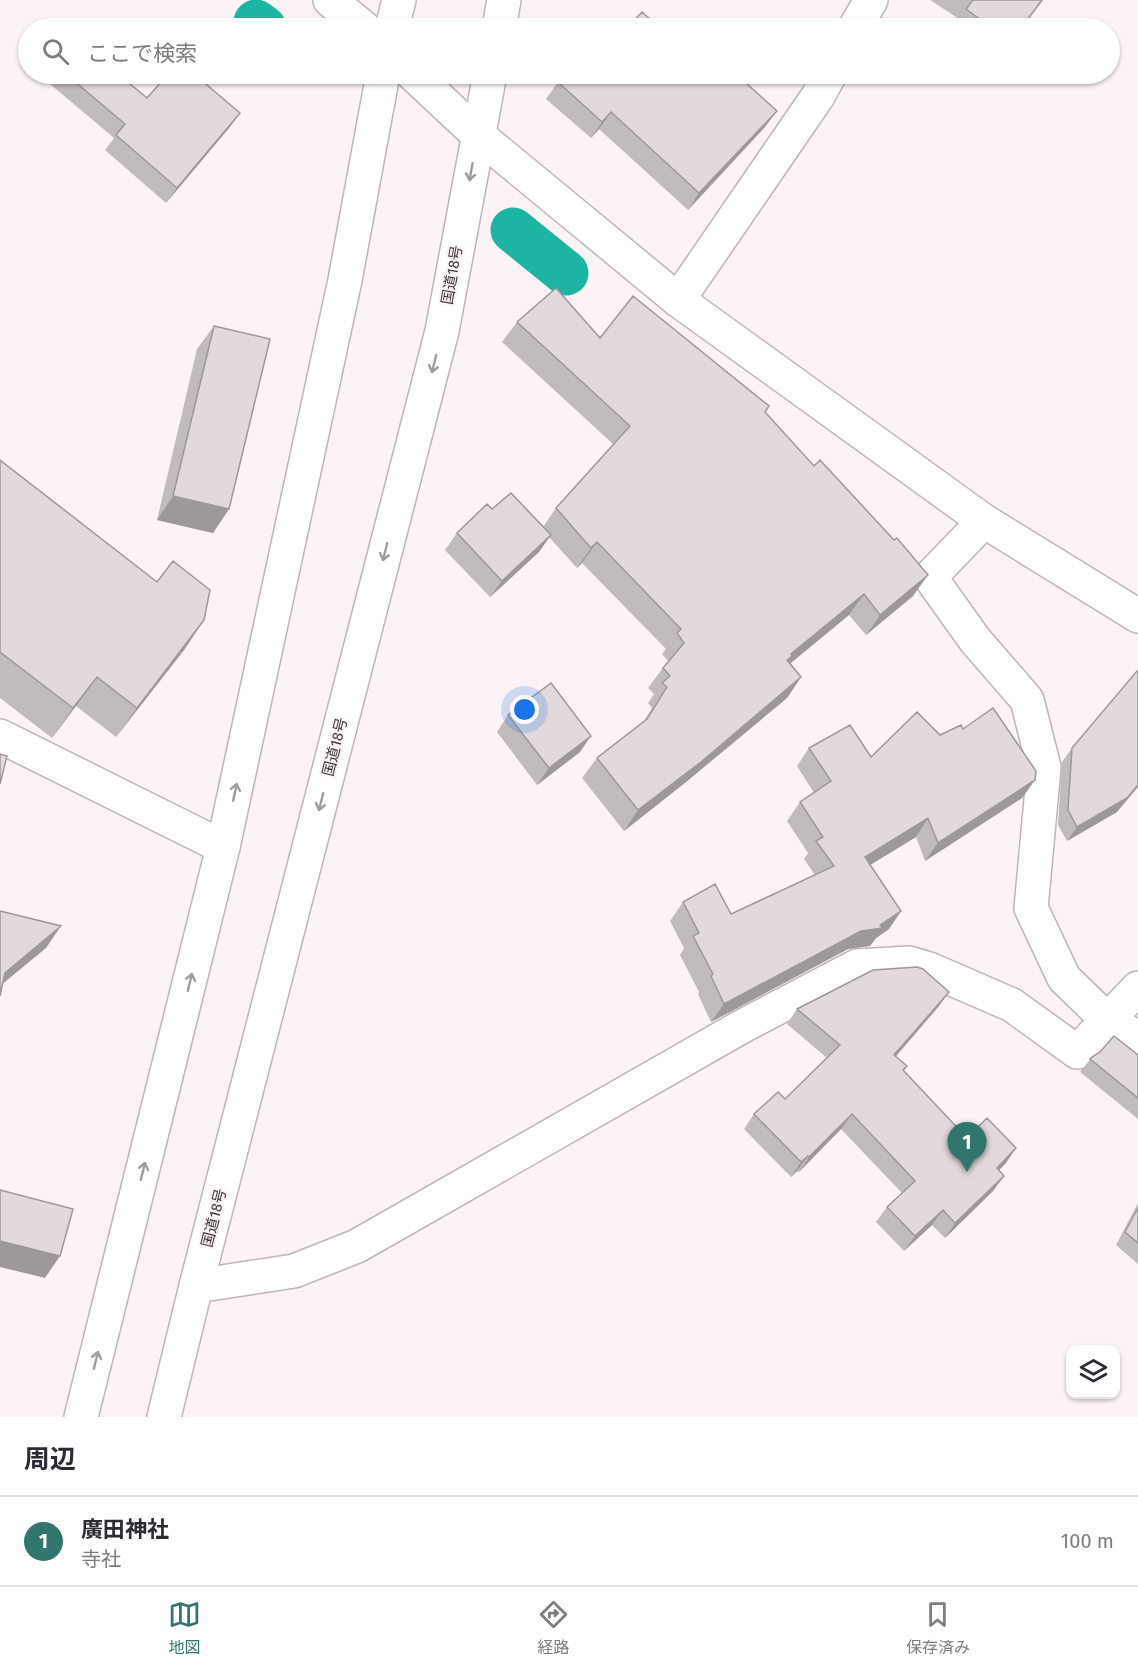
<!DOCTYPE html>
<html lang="ja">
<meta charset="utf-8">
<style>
body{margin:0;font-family:"Fira Sans","Noto Sans JP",sans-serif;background:#f2f2f3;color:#2b2b33}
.controls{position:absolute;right:18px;bottom:18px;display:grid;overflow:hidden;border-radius:12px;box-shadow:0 2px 4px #0004}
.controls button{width:54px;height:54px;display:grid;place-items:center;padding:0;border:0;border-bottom:2px solid #e1e1e2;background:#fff;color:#2b2b33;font:30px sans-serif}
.you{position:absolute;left:525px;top:710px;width:21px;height:21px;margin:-15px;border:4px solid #fff;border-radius:50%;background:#1a73e8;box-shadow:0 0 0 9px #1a73e833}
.badge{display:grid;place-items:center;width:39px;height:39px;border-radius:50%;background:#30766c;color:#fff;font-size:20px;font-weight:700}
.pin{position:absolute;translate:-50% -50px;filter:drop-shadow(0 2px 3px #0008)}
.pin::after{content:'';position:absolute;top:32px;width:21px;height:18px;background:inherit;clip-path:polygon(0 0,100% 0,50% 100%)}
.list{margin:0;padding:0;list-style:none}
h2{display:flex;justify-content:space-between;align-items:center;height:78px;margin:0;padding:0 24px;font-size:26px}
h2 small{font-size:20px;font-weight:400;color:#7c7c81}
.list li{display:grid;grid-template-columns:39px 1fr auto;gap:18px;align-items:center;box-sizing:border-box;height:90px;padding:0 24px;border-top:2px solid #e1e1e2}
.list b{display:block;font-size:22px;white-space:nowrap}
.list p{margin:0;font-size:20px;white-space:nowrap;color:#7c7c81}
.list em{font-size:20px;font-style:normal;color:#7c7c81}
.icon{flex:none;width:33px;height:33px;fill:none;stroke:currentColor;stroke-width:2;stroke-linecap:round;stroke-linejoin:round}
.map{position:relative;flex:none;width:1138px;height:1417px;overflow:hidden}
.search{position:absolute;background:#fff;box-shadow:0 2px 4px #0004;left:18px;right:18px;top:18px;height:66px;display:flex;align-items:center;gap:15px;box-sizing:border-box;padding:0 21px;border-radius:33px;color:#7c7c81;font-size:22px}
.sheet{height:168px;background:#fff}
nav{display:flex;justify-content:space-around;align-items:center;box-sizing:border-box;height:84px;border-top:2px solid #e1e1e2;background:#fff;font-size:16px;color:#7c7c81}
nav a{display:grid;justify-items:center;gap:3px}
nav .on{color:#30766c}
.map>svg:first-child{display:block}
</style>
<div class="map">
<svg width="1138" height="1417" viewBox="0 0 1138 1417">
<rect width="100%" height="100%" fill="#fcf3f6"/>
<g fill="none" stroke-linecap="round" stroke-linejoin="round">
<path stroke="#1cb5a4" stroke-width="45" d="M256,22L264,28
M513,230L566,273"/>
<g stroke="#beb5b8" stroke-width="36">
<path id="street" d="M855,28L871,0
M678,300L818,96L830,74
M984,521L930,577L975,640L1027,700L1044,767L1031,908L1064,978L1106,1019L1138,1038
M0,736L223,847
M196,1286L294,1271L357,1246L741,1027L857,966L909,963L929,969L1012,1005L1077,1052L1138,988"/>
</g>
<g stroke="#beb5b8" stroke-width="36">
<path id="secondary" d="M330,0L364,28
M413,74L478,135L678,300L984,521L1138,616"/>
</g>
<g stroke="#beb5b8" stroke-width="36">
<path id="highway" d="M392,28L399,0
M499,28L504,0
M81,1417L223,847L345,280L383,74
M164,1417L196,1286L442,331L490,74"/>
</g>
<use href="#street" stroke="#fff" stroke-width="33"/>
<use href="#secondary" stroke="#fff" stroke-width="33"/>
<use href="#highway" stroke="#fff" stroke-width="33"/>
</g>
<path fill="#c2bbbd" d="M930,0H1043L1022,28H953L959,19Z
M57,74H118L147,98L240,113L229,128L166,203L105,150L114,138L50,84Z
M558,82L765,127L688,210L599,129L591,138L546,99Z
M517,322L600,338L765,412L913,596L866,635L849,615L790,664L801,677L787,698L686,782L624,831L582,778L597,758L644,721L652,708L648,703L654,694L648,688L668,661L662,654L666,649L582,563L577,568L549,537L539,552L490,597L445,550L457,533L492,509L543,527L556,508L614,445L502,342Z
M214,326L229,509L213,533L157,520L197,349Z
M0,460L204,620L184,650L116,737L76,706L52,738L0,698Z
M508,715L580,752L537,785L497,732Z
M963,729L1022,798L925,861L916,837L870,865L901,911L889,929L876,938L870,946L848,949L711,1022L698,994L699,992L680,955L684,948L670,921L683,902L731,914L815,875L804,859L808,853L787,821L800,802L814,793L797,766L809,748L871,757Z
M1072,748L1117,812L1067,841L1058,825L1062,762Z
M939,1006L896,1056L907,1066L904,1071L967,1138L1006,1163L999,1170L1004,1176L993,1191L945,1238L932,1225L904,1251L876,1222L887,1207L902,1193L841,1129L799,1172L797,1171L791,1177L744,1129L754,1114L785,1099L827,1058L787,1024L797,1009Z
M1138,1055V1119L1080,1072L1092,1057Z
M1138,1203V1264L1116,1245Z"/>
<path fill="#9e989a" d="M777,111L765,127L688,210L699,193Z
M611,112L599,129L591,138L602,122Z
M240,113L229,128L166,203L177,188Z
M173,496L229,509L213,533L157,520Z
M551,535L539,552L490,597L502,581Z
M597,542L582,563L577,568L591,548Z
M928,575L913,596L866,635L880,615Z
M864,594L849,615L782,670L772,681L791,654Z
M204,620L184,650L116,737L137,708Z
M97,677L76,706L52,738L73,708Z
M801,677L787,698L686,782L624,831L638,810Z
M591,736L580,752L537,785L549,768Z
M1035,780L1022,798L925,861L938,843Z
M1138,785V787L1117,812L1067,841L1077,827Z
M928,818L916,837L852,876L865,857Z
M901,911L889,929L876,938L870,946L848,949L711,1022L724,1004L861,931L880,925Z
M61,926L46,948L0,986L5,973Z
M949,992L939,1006L884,1070L894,1055Z
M852,1114L841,1129L799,1172L809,1157Z
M1016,1148L1006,1163L986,1183L997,1168Z
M808,1156L797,1171L791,1177L801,1162Z
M1004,1176L993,1191L945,1238L955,1223Z
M943,1210L932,1225L904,1251L915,1236Z
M0,1241L60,1256L45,1278L0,1267Z"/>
<path fill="#e2d9dc" stroke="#9e989a" stroke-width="1.5" d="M973,0H1042L1021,28H992L966,9Z
M642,12L660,28H627Z
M66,74H118L147,98L168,74H194L240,113L177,188L116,135L125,124Z
M566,74H712L719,80L725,74H736L777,111L699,193L611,112L602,122L558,82Z
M556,288L600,338L633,296L769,406L765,412L814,466L820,460L894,540L897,538L928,575L880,615L864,594L791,654L792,656L787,660L801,677L701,762L638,810L597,758L647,719L667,687L662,683L670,676L663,668L684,643L677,633L681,629L597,542L591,548L556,508L630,426L517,322Z
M214,326L270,339L229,509L173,496Z
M0,460L157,582L173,561L210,590L204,620L137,708L97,677L73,708L0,652Z
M511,493L551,535L502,581L457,533L487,504L492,509Z
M1137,671L1138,672V785L1127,798L1077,827L1068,810L1072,748Z
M551,683L591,736L549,768L508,715Z
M993,708L1036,771L1035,780L938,843L928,818L865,857L901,911L880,925L883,928L861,931L724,1004L711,976L713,974L693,936L699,933L683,902L715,884L731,914L834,866L816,841L823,837L800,802L831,781L809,748L850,725L871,757L917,712L940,735L961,725L963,729Z
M0,754L7,756L0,784Z
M0,911L61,926L5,973L0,996Z
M917,967L923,969L949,992L894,1055L907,1066L903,1070L967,1138L987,1118L1016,1148L997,1168L1004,1176L955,1223L943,1210L915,1236L887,1207L915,1181L852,1114L809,1157L808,1156L801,1162L754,1114L778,1092L785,1099L840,1045L797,1009L873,970Z
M1114,1036L1138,1055V1098L1090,1059L1092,1057L1100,1052Z
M0,1190L73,1209L60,1256L0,1241Z
M1138,1208V1243L1125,1232Z"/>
<defs><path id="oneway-shaft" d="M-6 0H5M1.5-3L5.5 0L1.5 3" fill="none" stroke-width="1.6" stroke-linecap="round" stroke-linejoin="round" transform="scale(1.5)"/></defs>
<g stroke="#9e9c9c">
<use href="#oneway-shaft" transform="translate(471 172) rotate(100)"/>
<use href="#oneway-shaft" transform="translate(434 364) rotate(104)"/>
<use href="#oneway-shaft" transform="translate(385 552) rotate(104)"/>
<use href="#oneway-shaft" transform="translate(235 792) rotate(-78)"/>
<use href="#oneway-shaft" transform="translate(321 802) rotate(104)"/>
<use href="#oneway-shaft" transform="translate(190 982) rotate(-76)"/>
<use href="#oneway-shaft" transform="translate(143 1171) rotate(-76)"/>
<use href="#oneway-shaft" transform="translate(96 1360) rotate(-76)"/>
</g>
<g text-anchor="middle" stroke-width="5" stroke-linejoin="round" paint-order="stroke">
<g font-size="15" fill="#3d393a" stroke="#fcf3f6">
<text transform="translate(452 275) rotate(-80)" y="5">国道18号</text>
<text transform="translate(335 747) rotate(-76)" y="5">国道18号</text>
<text transform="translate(214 1218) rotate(-76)" y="5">国道18号</text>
</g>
</g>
</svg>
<div class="controls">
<button><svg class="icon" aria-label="layers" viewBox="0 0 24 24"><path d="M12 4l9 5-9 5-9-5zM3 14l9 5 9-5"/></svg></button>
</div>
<div class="you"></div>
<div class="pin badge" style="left:967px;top:1172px">1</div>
<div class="search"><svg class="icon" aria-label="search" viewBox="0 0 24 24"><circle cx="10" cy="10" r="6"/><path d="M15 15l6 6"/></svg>ここで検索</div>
</div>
<section class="sheet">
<h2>周辺<small></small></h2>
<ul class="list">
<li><span class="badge">1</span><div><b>廣田神社</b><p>寺社</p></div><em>100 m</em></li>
</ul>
</section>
<nav>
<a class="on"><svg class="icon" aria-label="map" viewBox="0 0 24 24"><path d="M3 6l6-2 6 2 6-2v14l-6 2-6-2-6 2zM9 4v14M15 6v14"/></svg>地図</a>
<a><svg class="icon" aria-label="directions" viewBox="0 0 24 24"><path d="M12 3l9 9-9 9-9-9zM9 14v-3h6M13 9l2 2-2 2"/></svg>経路</a>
<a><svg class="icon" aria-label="saved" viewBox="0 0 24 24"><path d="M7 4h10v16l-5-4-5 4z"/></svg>保存済み</a>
</nav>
